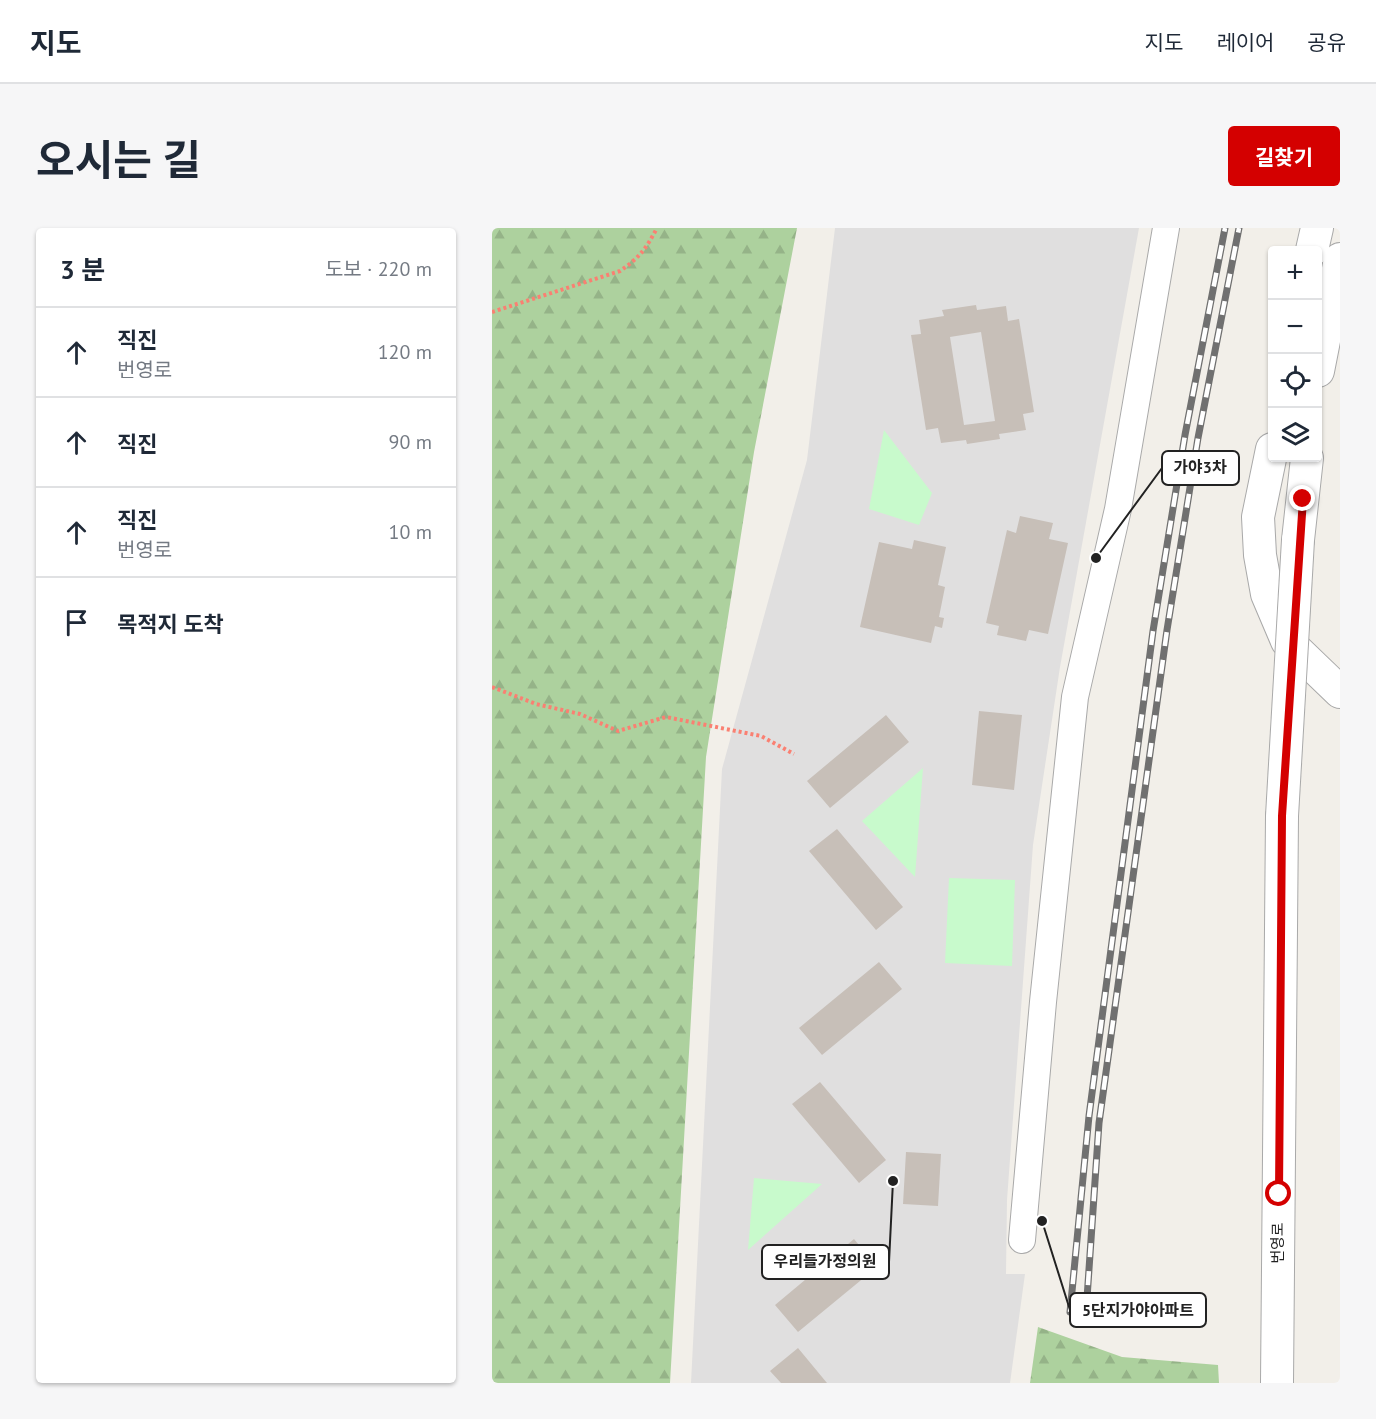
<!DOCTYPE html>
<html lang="ko">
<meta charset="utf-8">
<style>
body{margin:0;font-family:"PT Sans","Noto Sans KR",sans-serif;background:#f6f6f7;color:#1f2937}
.controls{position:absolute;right:18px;top:18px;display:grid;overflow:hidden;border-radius:6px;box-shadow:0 2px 4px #0004}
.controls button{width:54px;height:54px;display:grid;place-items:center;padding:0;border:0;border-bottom:2px solid #e0e1e3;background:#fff;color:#1f2937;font:30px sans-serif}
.stop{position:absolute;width:18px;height:18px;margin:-14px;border:4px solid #d40000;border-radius:50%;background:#fff}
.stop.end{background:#d40000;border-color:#fff;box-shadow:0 2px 6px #0008}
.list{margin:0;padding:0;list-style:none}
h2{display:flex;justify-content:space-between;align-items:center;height:78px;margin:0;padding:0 24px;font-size:26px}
h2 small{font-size:20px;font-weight:400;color:#747a83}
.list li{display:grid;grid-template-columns:39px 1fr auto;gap:18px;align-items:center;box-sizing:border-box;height:90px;padding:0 24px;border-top:2px solid #e0e1e3}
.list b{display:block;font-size:22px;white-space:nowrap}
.list p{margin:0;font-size:20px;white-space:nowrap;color:#747a83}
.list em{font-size:20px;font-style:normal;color:#747a83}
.icon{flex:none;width:33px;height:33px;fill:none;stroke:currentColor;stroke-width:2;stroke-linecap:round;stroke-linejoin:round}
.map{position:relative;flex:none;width:848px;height:1155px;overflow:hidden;border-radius:6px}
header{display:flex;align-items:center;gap:36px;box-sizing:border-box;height:84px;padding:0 30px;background:#fff;border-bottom:2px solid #e0e1e3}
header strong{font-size:28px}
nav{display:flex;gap:33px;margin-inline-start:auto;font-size:21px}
.intro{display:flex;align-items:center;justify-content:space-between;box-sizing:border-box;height:144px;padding:0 36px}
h1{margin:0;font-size:42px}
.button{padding:15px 27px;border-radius:6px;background:#d40000;color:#fff;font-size:21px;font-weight:700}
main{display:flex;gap:36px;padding:0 36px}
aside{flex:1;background:#fff;border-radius:6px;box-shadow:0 2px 4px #0004}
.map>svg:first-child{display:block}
</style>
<header>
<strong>지도</strong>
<nav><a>지도</a><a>레이어</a><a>공유</a></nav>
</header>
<div class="intro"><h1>오시는 길</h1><a class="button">길찾기</a></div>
<main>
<aside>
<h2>3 분<small>도보 · 220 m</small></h2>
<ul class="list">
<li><svg class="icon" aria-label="ahead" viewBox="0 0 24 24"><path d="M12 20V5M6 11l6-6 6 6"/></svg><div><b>직진</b><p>번영로</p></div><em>120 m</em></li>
<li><svg class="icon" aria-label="ahead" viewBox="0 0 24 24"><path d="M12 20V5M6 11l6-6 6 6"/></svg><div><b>직진</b></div><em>90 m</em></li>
<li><svg class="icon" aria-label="ahead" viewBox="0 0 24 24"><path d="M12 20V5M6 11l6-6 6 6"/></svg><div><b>직진</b><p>번영로</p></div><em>10 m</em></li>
<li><svg class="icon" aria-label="arrive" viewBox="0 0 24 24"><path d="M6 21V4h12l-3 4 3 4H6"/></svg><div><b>목적지 도착</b></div></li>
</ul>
</aside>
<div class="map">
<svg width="848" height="1155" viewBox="0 0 848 1155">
<defs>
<pattern id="forest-firs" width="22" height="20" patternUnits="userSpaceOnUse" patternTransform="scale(1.5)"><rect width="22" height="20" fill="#add19e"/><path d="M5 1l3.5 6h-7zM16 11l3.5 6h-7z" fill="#95b388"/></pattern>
</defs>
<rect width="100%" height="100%" fill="#f2efe9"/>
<path fill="#e0dfdf" d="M343,0H647L568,439L541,617L515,972L514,1046H533L518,1155H199L230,541L315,232Z"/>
<path fill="url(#forest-firs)" d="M0,0H305L262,224L214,529L178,1155H0Z
M546,1099L630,1129L726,1137L727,1155H538Z"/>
<path fill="#c8facc" d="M392,202L440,265L427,297L377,281Z
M431,540L423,649L370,593Z
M457,650L523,652L520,738L453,735Z
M262,950L330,956L256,1022Z"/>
<path fill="#c7bfb8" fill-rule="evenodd" d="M484,77L485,82L514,78L516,93L527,91L542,184L531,186L534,202L507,206L508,211L475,216L474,212L449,215L446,200L434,202L419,107L429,106L427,92L452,88L450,82ZM489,104L503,193L472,197L458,109Z
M528,288L561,295L557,311L576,315L556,406L537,402L534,413L505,407L507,398L494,395L515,302L524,305Z
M422,312L454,319L446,357L453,359L447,389L452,390L450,400L443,398L439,415L368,399L387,314L420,321Z
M487,483L530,487L522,562L480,557Z
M394,487L417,514L338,580L315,553Z
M345,601L411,679L384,702L317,623Z
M387,734L410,761L330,827L307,800Z
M328,854L394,932L367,955L300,876Z
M414,924L449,926L446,978L411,976Z
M362,1011L385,1039L306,1104L283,1077Z
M306,1120L335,1155H289L278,1143Z"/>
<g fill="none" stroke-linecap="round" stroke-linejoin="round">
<g stroke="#a9a9a9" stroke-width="28">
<path id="minor" d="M530,1012L551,774L583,469L626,281L674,0"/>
</g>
<g stroke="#a9a9a9" stroke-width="34">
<path id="tertiary" d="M820,22L825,0
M826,143L848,31
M780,221L766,289L768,327L775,366L795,413L848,464
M806,312L815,230
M785,1155L790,588"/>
</g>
<path stroke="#fa8072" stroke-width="4" stroke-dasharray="3 3" stroke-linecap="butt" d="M0,84L128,43C147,30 154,21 165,0
M0,459L44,476L88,486L126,503L174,489L269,508L302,526"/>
<use href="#minor" stroke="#fff" stroke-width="26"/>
<use href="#tertiary" stroke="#fff" stroke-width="32"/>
<g stroke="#707070" stroke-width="7">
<path id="rail" d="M578,1084L597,888L661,403L693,207L733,0
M594,1085L607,895L675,402L706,210L747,0"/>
</g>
<use href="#rail" stroke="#fff" stroke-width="4.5" stroke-dasharray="14" stroke-linecap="butt"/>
<g stroke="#a9a9a9" stroke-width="34" stroke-linecap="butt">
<path id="tertiary-bridge" d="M790,588L806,312"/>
</g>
<use href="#tertiary-bridge" stroke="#fff" stroke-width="32"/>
</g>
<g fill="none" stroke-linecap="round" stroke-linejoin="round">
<path stroke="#d40000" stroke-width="8" d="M787,966L790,588L811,271"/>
</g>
<g text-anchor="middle" stroke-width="4.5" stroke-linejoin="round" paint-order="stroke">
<g font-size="15" fill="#222" stroke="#fff">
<text transform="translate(786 1015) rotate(-90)" y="5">번영로</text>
</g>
</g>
<path fill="none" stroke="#222" stroke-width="2" d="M604 330L670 240M401 953L397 1034M550 993L578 1082"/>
<g fill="#222" stroke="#fff" stroke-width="2">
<circle cx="604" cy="330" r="6"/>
<circle cx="401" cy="953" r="6"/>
<circle cx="550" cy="993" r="6"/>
</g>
<g fill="#fff" stroke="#222" stroke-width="2">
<rect x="670" y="223" width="77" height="34" rx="6"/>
<rect x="270" y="1017" width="127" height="34" rx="6"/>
<rect x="578" y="1065" width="136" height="34" rx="6"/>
</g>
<g font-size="16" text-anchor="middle" font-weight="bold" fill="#222">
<text x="708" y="245">가야3차</text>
<text x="333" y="1039">우리들가정의원</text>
<text x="646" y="1088">5단지가야아파트</text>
</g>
</svg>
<div class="controls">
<button>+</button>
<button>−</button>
<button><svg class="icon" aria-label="locate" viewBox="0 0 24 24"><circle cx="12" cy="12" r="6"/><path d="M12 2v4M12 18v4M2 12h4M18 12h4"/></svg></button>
<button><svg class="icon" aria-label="layers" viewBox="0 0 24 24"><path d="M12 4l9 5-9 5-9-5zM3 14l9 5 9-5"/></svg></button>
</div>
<div class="stop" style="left:787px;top:966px"></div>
<div class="stop end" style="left:811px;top:271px"></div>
</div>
</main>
